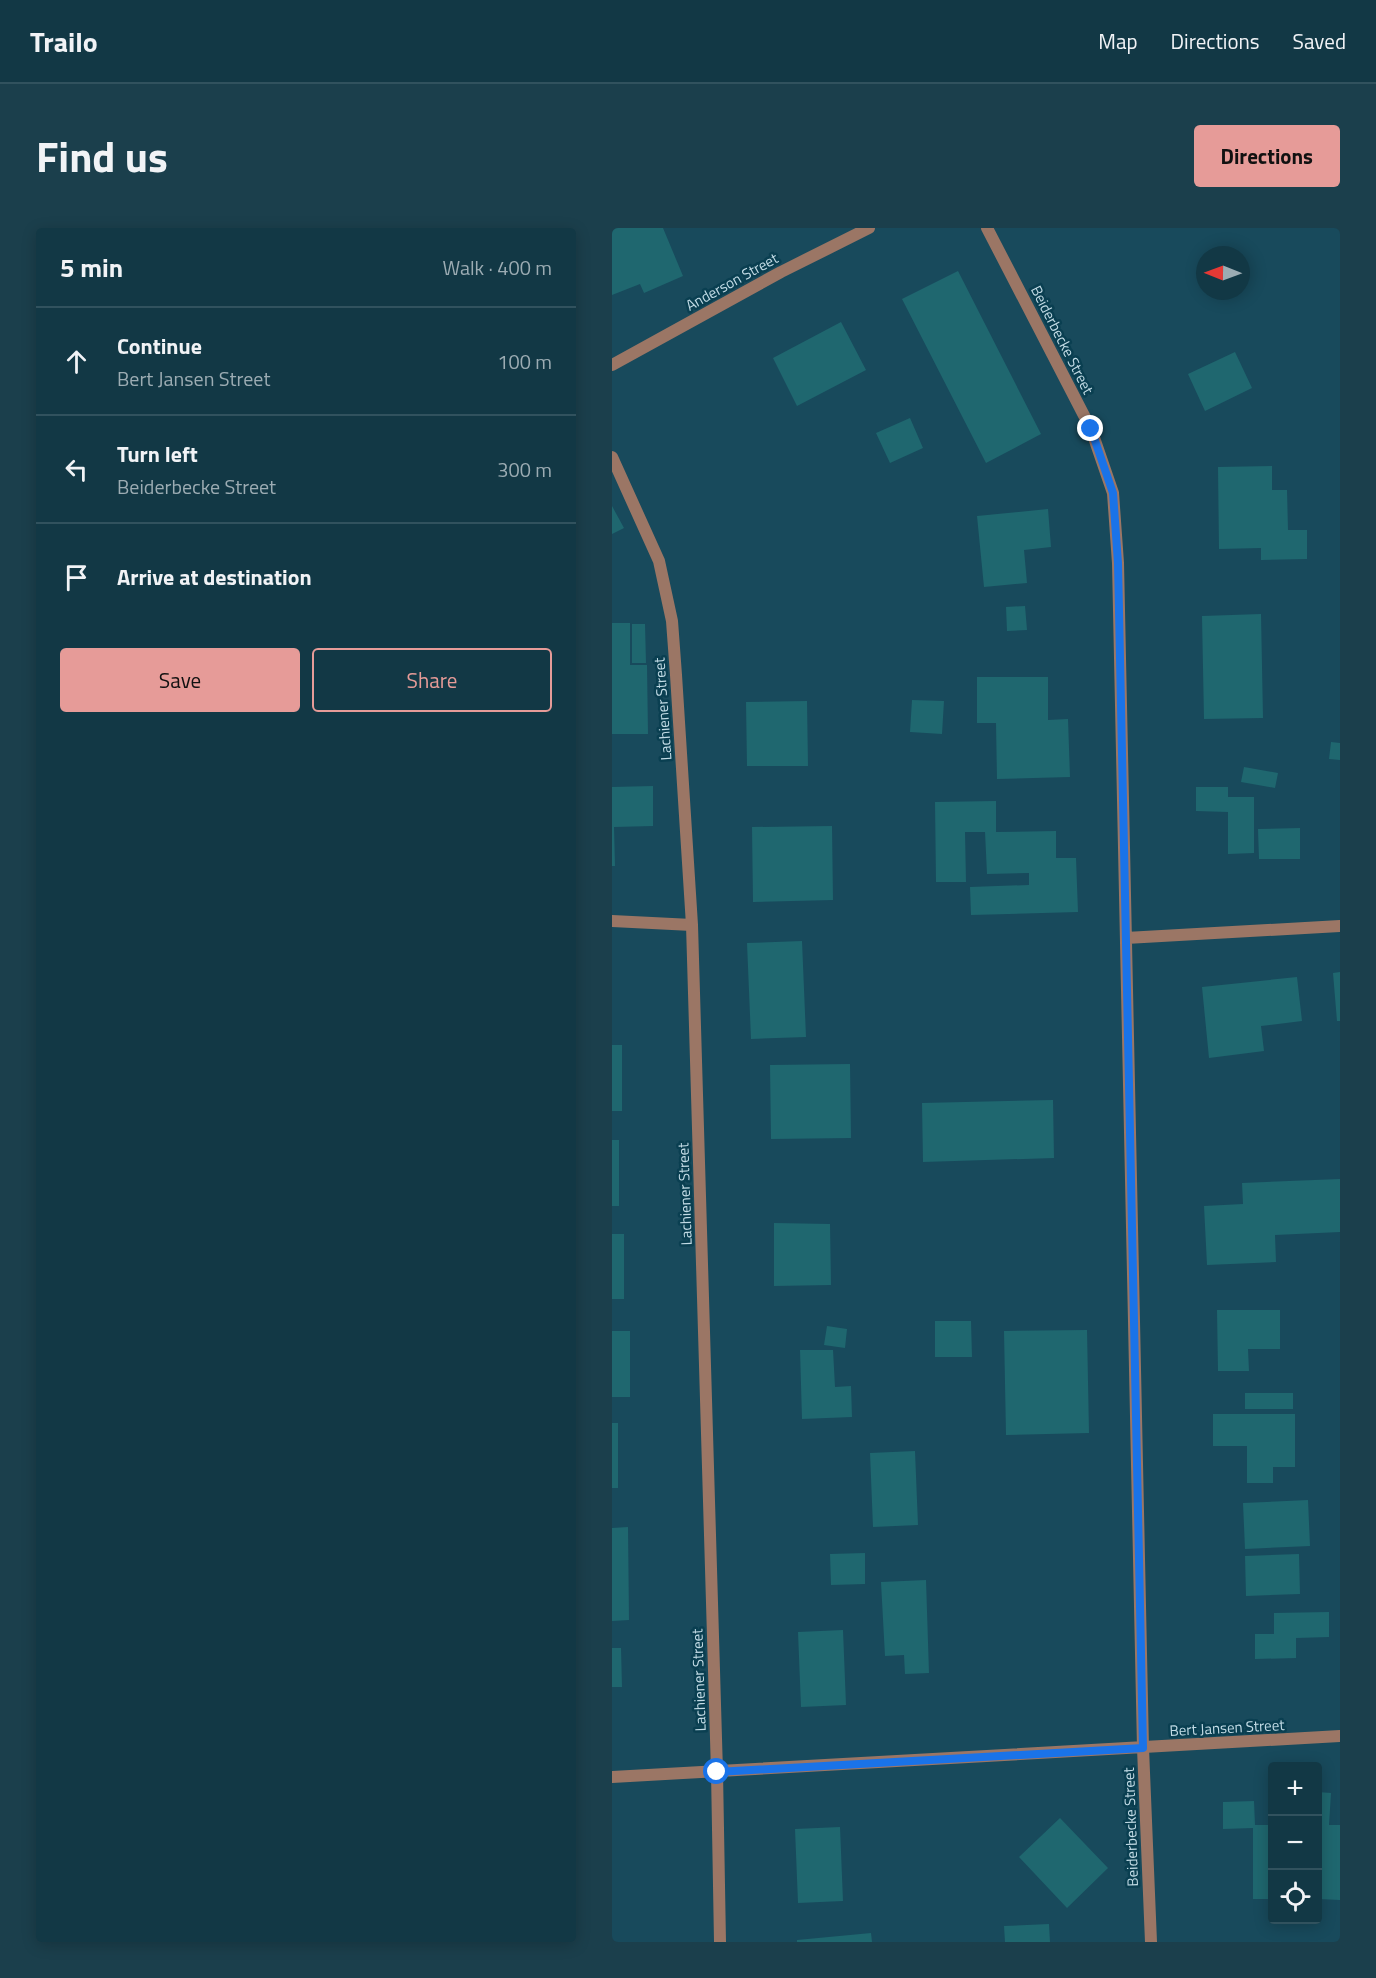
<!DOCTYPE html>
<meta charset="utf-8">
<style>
body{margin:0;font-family:"Titillium Web",sans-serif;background:#1b3f4c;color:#f1f3f6}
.controls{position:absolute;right:18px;bottom:18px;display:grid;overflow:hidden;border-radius:6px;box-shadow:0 3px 15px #0003}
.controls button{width:54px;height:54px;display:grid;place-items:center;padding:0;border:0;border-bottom:2px solid #31525e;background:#123845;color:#f1f3f6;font:30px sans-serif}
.compass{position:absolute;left:584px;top:18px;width:54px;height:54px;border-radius:50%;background:#123845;box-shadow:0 3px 15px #0003;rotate:271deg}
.stop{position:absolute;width:18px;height:18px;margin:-14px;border:4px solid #1a73e8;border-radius:50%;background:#fff}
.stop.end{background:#1a73e8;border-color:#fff;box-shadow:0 2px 6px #0008}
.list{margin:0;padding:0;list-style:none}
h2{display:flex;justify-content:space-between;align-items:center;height:78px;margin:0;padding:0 24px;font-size:26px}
h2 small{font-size:20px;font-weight:400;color:#9cacb3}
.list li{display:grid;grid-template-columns:39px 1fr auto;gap:18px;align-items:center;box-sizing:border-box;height:108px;padding:0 24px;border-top:2px solid #31525e}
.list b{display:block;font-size:22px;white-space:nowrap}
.list p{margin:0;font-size:20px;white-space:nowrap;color:#9cacb3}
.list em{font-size:20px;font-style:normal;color:#9cacb3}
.actions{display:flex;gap:12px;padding:18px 24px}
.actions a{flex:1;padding:14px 0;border:2px solid #e69b98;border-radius:6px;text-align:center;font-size:21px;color:#e69b98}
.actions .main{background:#e69b98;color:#111}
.icon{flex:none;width:33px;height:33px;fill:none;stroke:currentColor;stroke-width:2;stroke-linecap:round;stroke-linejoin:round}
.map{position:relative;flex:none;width:728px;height:1714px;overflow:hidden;border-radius:6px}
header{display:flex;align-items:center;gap:36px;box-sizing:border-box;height:84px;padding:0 30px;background:#123845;border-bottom:2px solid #31525e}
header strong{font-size:28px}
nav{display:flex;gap:33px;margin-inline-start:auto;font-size:21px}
.intro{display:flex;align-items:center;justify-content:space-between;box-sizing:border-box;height:144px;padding:0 36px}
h1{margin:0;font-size:42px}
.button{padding:15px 27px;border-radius:6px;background:#e69b98;color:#111;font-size:21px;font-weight:700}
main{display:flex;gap:36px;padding:0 36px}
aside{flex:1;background:#123845;border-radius:6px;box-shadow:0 3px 15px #0003}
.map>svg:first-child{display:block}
</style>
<header>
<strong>Trailo</strong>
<nav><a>Map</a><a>Directions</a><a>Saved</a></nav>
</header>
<div class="intro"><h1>Find us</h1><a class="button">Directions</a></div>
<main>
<aside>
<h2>5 min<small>Walk · 400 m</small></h2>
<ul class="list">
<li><svg class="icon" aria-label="ahead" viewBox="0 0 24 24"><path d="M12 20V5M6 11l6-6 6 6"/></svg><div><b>Continue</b><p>Bert Jansen Street</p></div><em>100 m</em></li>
<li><svg class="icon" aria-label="left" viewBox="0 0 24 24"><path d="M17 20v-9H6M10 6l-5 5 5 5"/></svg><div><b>Turn left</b><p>Beiderbecke Street</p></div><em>300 m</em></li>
<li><svg class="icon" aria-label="arrive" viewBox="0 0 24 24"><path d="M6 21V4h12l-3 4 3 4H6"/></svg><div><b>Arrive at destination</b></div></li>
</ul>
<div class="actions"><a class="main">Save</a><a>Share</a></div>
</aside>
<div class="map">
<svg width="728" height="1714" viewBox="0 0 728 1714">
<rect width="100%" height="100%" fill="#184a5c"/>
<path fill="#1f676f" d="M0,0H51L71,48L32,65L28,56L0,67Z
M346,43L429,206L374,235L290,71Z
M229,94L254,142L185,178L161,130Z
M623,124L640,160L593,183L576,146Z
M298,190L311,220L278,235L264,205Z
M660,238V262H675L676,302H695V331L649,332V320L607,321L606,239Z
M0,278L12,300L0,306Z
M436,281L439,319L412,322L415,355L372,359L365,288Z
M413,378L415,402L395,403L394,379Z
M649,386L651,490L592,491L590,388Z
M0,395H18V437H35L36,506H0Z
M20,396H33L34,435H20Z
M365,449H436V492L456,491L458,549L385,551L384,495H365Z
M300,472L332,473L330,506L298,504Z
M195,473L196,538H135L134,474Z
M719,514L728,515V532L717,531Z
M632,539L666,545L663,560L629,554Z
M41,558V598L2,599L3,638H0V559Z
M584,559H616V569H642V625L616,626V584L584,583Z
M384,573V604L444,603V630H464L466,684L359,687L358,659L417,657V645L375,646L373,604H353L354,654H324L323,574Z
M220,598L221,672L141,674L140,599Z
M688,600V631H647L646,601Z
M190,713L194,809L139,811L135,715Z
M728,744V793H725L721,745Z
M685,749L690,793L649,798L652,823L597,830L590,759Z
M0,817H10V883H0Z
M238,836L239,910L159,911L158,837Z
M441,872L442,930L311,934L310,875Z
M0,912H7V978H0Z
M728,951V1004L663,1007L664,1034L595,1037L592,978L631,976L630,955Z
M162,995L218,996L219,1057L162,1058Z
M0,1006H12V1071H0Z
M605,1082H668V1121H636L637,1143H606Z
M323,1093H359L360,1129H323Z
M215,1098L235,1101L233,1120L212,1117Z
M475,1102L477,1205L394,1207L392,1103Z
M0,1103H18V1169H0Z
M188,1122H221L223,1159L239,1158L240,1189L190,1191Z
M633,1165H681V1181H633Z
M601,1186H683V1239H661V1255H635V1218H601Z
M0,1195H6V1260H0Z
M303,1223L306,1297L261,1299L258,1225Z
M696,1272L698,1318L633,1321L631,1275Z
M16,1299L17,1392L0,1393V1300Z
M253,1325V1356L219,1357L218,1326Z
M687,1326L688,1366L634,1368L633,1328Z
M314,1352L317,1445L293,1446L292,1427L273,1428L269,1354Z
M717,1384V1409L684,1410V1430L643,1431V1406H662V1385Z
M231,1402L234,1477L189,1479L186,1404Z
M0,1420H9L10,1459H0Z
M706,1564L719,1565L717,1597H728V1672L706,1671Z
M642,1573L643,1597H660V1671H641V1600L611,1601V1574Z
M448,1590L496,1640L455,1680L407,1629Z
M228,1599L231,1673L186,1675L183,1601Z
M437,1696L438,1714H393L392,1698Z
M259,1705L260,1714H185V1712Z"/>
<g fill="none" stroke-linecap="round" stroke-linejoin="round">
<path stroke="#9b7665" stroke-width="12" d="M375,0L479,201L501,265L506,335L531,1520L539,1714
M0,137L169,44L257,0
M0,229L47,333L60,393L64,447L80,697L105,1544L108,1714
M0,693L80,697
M514,710L728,698
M0,1549L728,1508"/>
</g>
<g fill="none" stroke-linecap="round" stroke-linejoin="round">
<path stroke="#1a73e8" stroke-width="8" d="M105,1544L531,1520L506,335L501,265L479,201"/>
</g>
<g text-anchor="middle" stroke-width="5" stroke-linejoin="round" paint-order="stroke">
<g font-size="15" fill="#c3dce6" stroke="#0a3f51">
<text transform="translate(120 54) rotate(-29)" y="5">Anderson Street</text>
<text transform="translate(450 112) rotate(63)" y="5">Beiderbecke Street</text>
<text transform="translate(51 481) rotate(-94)" y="5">Lachiener Street</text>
<text transform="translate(73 966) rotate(-92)" y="5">Lachiener Street</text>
<text transform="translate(87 1452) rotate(-92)" y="5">Lachiener Street</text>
<text transform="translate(615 1500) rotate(-3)" y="5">Bert Jansen Street</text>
<text transform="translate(519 1599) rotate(-92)" y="5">Beiderbecke Street</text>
</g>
</g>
</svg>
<div class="controls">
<button>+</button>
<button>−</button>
<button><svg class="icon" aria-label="locate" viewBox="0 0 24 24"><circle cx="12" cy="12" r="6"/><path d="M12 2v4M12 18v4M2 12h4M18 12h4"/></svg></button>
</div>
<svg class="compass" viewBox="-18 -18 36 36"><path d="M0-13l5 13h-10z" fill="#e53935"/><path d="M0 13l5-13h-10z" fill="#9cacb3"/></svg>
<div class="stop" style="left:105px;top:1544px"></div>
<div class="stop end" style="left:479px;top:201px"></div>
</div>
</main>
